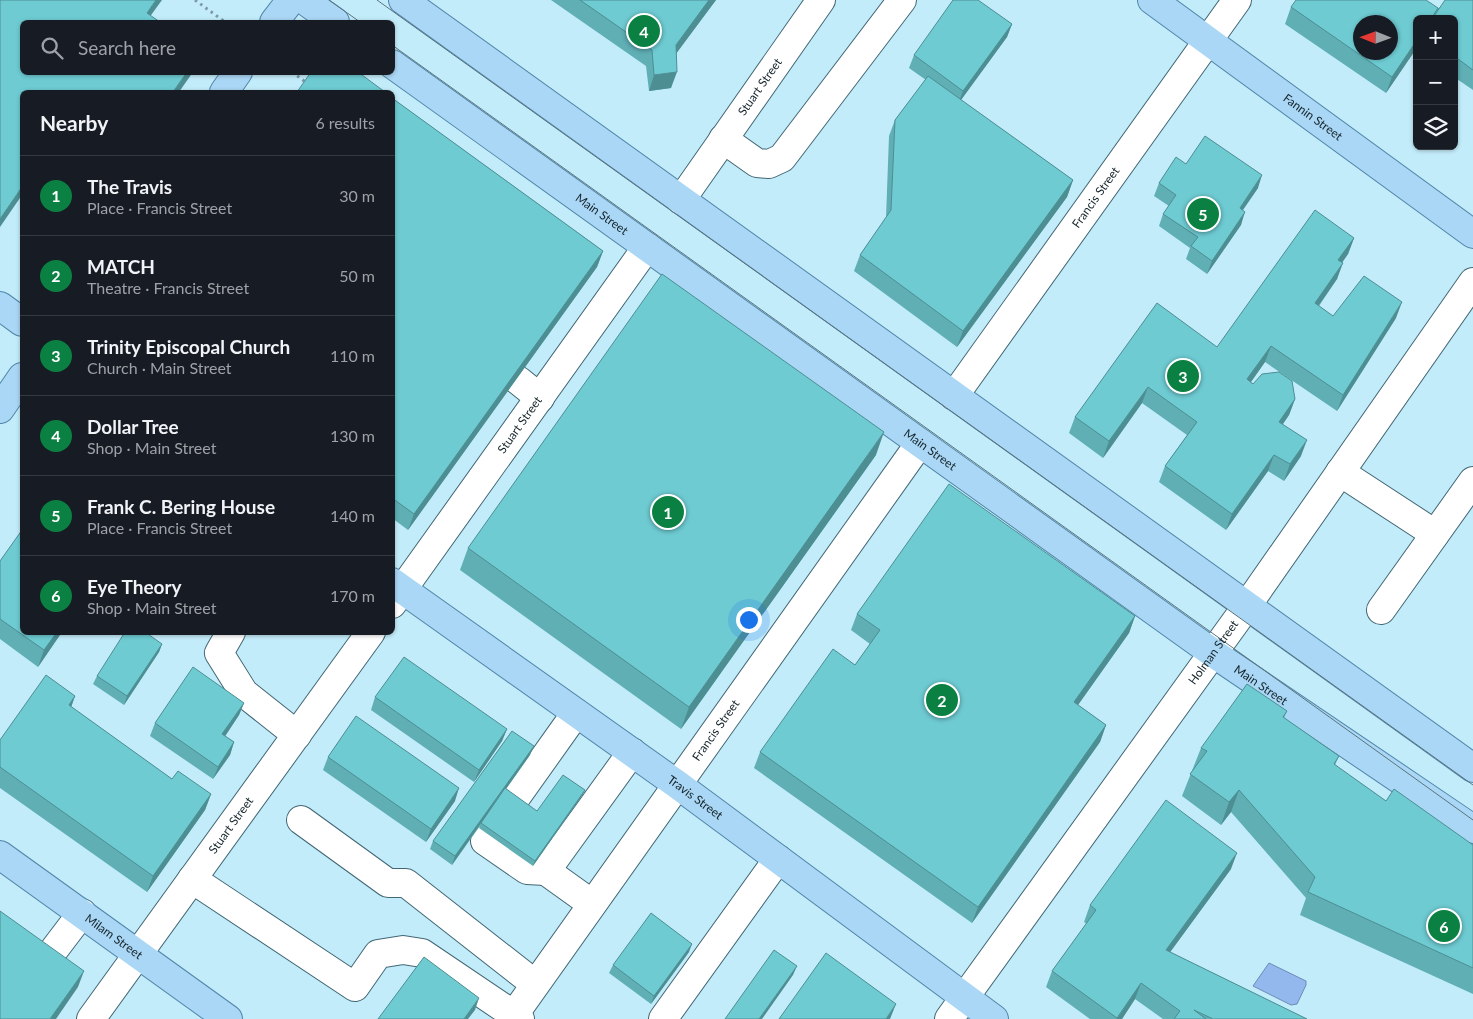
<!DOCTYPE html>
<meta charset="utf-8">
<style>
body{margin:0;font-family:Lato,sans-serif;background:#242831;color:#f1f3f6}
.controls{position:absolute;right:15px;top:15px;display:grid;overflow:hidden;border-radius:8px;box-shadow:0 1px 4px #0004}
.controls button{width:45px;height:45px;display:grid;place-items:center;padding:0;border:0;border-bottom:1px solid #363941;background:#171b24;color:#f1f3f6;font:25px sans-serif}
.compass{position:absolute;left:1353px;top:15px;width:45px;height:45px;border-radius:50%;background:#171b24;box-shadow:0 1px 4px #0004;rotate:271deg}
.you{position:absolute;left:748px;top:619px;width:18px;height:18px;margin:-12px;border:4px solid #fff;border-radius:50%;background:#1a73e8;box-shadow:0 0 0 8px #1a73e833}
.badge{display:grid;place-items:center;width:32px;height:32px;border-radius:50%;background:#0b8043;color:#fff;font-size:16px;font-weight:700}
.pin{position:absolute;translate:-50% -50%;border:2px solid #fff;box-shadow:0 1px 5px #0006}
.list{margin:0;padding:0;list-style:none}
h2{display:flex;justify-content:space-between;align-items:center;height:65px;margin:0;padding:0 20px;font-size:21px}
h2 small{font-size:16px;font-weight:400;color:#9ea1a6}
.list li{display:grid;grid-template-columns:32px 1fr auto;gap:15px;align-items:center;box-sizing:border-box;height:80px;padding:0 20px;border-top:1px solid #363941}
.list b{display:block;font-size:19px;white-space:nowrap}
.list p{margin:0;font-size:16px;white-space:nowrap;color:#9ea1a6}
.list em{font-size:16px;font-style:normal;color:#9ea1a6}
.icon{flex:none;width:28px;height:28px;fill:none;stroke:currentColor;stroke-width:2;stroke-linecap:round;stroke-linejoin:round}
.map{position:relative;flex:none;width:1473px;height:1019px;overflow:hidden}
.search{position:absolute;background:#171b24;box-shadow:0 1px 4px #0004;left:20px;top:20px;width:375px;height:55px;display:flex;align-items:center;gap:12px;box-sizing:border-box;padding:0 18px;border-radius:8px;color:#9ea1a6;font-size:19px}
.panel{position:absolute;background:#171b24;box-shadow:0 1px 4px #0004;left:20px;top:90px;width:375px;height:545px;border-radius:8px}
.map>svg:first-child{display:block}
</style>
<div class="map">
<svg width="1473" height="1019" viewBox="0 0 1473 1019">
<rect width="100%" height="100%" fill="#c3ecfa"/>
<path fill="#92b8ee" stroke="#6c8bb3" d="M1269,963L1306,981V985L1297,1004L1291,1005L1253,986Z"/>
<g fill="none" stroke-linecap="round" stroke-linejoin="round">
<g stroke="#426774" stroke-width="30">
<g id="minor">
<path d="M723,139L757,163L769,164L782,158L902,0"/>
<path id="s1" d="M681,200L821,0"/>
<path d="M486,359L519,381L540,398"/>
<path id="s2" d="M954,396L1237,0"/>
<path d="M1340,472L1435,534"/>
<path id="s3" d="M392,604L647,247"/>
<path d="M1381,610L1473,481"/>
<path d="M231,632L219,653L244,693L297,735"/>
<path d="M301,820L388,883H406L535,984"/>
<path d="M546,871L527,870L485,841L576,713"/>
<path d="M192,879L355,987L378,954L403,950L422,953L520,1019"/>
<path d="M592,904L546,871L632,752"/>
<path d="M44,963L82,913"/>
<path id="s4" d="M91,1019L371,632"/>
<path id="s5" d="M511,1019L920,443"/>
<path d="M663,1019L778,859"/>
<path id="s6" d="M949,1019L1239,617L1473,282"/>
</g>
</g>
<g stroke="#5186a9" stroke-width="30">
<g id="major">
<path d="M304,0L335,22"/>
<path d="M403,0L1473,768"/>
<path id="s7" d="M1152,0L1473,234"/>
<path d="M274,22L291,0"/>
<path id="s8" d="M392,64L1213,653L1473,829"/>
<path d="M224,92L238,72"/>
<path d="M0,306L22,322"/>
<path d="M0,409L22,377"/>
<path id="s9" d="M392,582L678,785L994,1019"/>
<path id="s10" d="M0,855L228,1019"/>
</g>
</g>
<path stroke="#7c9aa5" stroke-width="3" stroke-dasharray="2.5 4" stroke-linecap="butt" d="M195,0L225,22
M292,72L308,84"/>
<use href="#minor" stroke="#fff" stroke-width="28"/>
<use href="#major" stroke="#aad7f5" stroke-width="28"/>
<path stroke="#5a747d" stroke-width="1" d="M329,0L360,22
M377,0L1473,785
M392,45L1473,820"/>
</g>
<path fill="#5fafb5" d="M551,0H716L676,53L671,88L649,91L646,66Z
M1473,0V90L1454,77V19H1417V50L1416,49L1386,93L1285,24L1291,7L1438,8Z
M1012,24L1007,37L961,100L1073,180L1067,197L957,347L854,271L860,255L886,218L889,136L895,120L926,80L909,68L914,55Z
M392,98L603,251L597,267L408,530L392,518Z
M1186,164L1258,188L1243,210L1241,225L1207,274L1186,259L1190,248L1159,226L1163,214L1169,206L1154,196L1159,183Z
M1354,238L1348,254L1342,263L1337,279L1319,306L1333,316L1396,318L1337,411L1265,362L1251,382L1253,384L1295,399L1289,415L1283,424L1301,456L1284,481L1268,471L1226,530L1159,482L1165,466L1187,435L1142,403L1103,458L1069,433L1075,417L1217,347Z
M876,455L681,729L460,570L468,548Z
M0,561L62,632L38,667L0,639Z
M857,614L1135,616L1129,633L1078,705L1106,725L1100,742L972,923L754,768L760,752L855,665L870,644L851,630Z
M162,644L159,652L124,705L93,684L97,676Z
M75,696L71,707L172,779L211,794L205,810L147,892L0,788V740Z
M375,697L507,729L502,741L474,782L371,710Z
M244,703L239,715L225,736L234,742L230,755L213,779L150,736L155,723Z
M1287,711L1284,718L1339,756L1335,765L1386,801L1473,845V994L1300,915L1306,898L1231,812L1221,825L1182,796L1201,748Z
M530,755L506,789L537,811L585,790L583,794L533,866L479,828L480,826L452,865L430,849L433,841Z
M328,757L455,801L426,842L323,770Z
M1231,869L1170,952L1307,1019H1163L1135,999L1122,1019H1090L1046,987L1052,971L1087,924L1084,922L1090,905Z
M689,952L651,1004L609,973L613,965Z"/>
<path fill="#4d8e93" d="M156,0H162L146,22L147,13Z
M709,0H716L670,62L676,45Z
M1012,24L1007,37L958,104L963,91Z
M1417,40V46L1416,49L1386,93L1392,77Z
M187,72H193L179,92H173Z
M677,72L671,88L649,91L654,75Z
M1262,175L1258,188L1235,221L1240,208Z
M1073,180L1067,197L957,347L963,331Z
M22,187V195L0,227V219Z
M1245,212L1241,225L1207,274L1212,261Z
M1354,238L1348,254L1332,276L1338,260Z
M603,251L597,267L408,530L414,514Z
M1343,263L1337,279L1309,319L1315,303Z
M1402,302L1396,318L1337,411L1343,395Z
M1271,346L1265,362L1241,396L1247,379Z
M1148,387L1142,403L1103,458L1109,441Z
M1295,399L1289,415L1273,438L1279,422Z
M884,432L876,455L681,729L689,707Z
M1307,440L1301,456L1284,481L1290,464Z
M1274,455L1268,471L1226,530L1232,514Z
M1135,616L1129,633L1068,719L1074,702Z
M57,632H62L38,667L44,650Z
M162,644L159,652L124,705L127,696Z
M75,696L69,713V705Z
M244,703L239,715L218,747L222,734Z
M1106,725L1100,742L972,923L978,907Z
M507,729L502,741L474,782L479,770Z
M234,742L230,755L213,779L218,767Z
M534,746L530,755L481,824V823L452,865L455,856Z
M459,788L455,801L426,842L431,829Z
M585,790L583,794L533,866L535,861Z
M1239,790L1231,812L1221,825L1229,802Z
M211,794L205,810L147,892L153,876Z
M1237,853L1231,869L1160,966L1166,950Z
M692,944L689,952L651,1004L654,996Z
M797,966L793,975L762,1019H759Z
M84,971L78,987L56,1019H50Z
M1141,983L1135,999L1122,1019H1117Z
M479,998L475,1010L468,1019H464Z
M896,1004L890,1019H886Z"/>
<path fill="#6ecbd2" stroke="#4d8e93" fill-rule="evenodd" d="M0,0H156L147,13L160,22H22V72H187L173,92H22V187L0,219Z
M580,0H709L676,45L677,72L654,75L652,50Z
M953,0H978L1012,24L963,91L914,55Z
M1296,0H1426L1438,8L1431,19H1417V40L1392,77L1291,7ZM1360,22H1390V52H1360Z
M1445,0H1473V70L1454,56V19H1432Z
M311,72H358L385,92H297Z
M928,76L1073,180L963,331L860,255L891,210L895,120Z
M392,98L603,251L414,514L392,498Z
M1205,136L1262,175L1240,208L1245,212L1212,261L1191,246L1198,237L1163,214L1176,195L1159,183L1176,157L1186,164Z
M1315,210L1354,238L1338,260L1343,263L1315,303L1333,316L1364,276L1402,302L1343,395L1271,346L1247,379L1253,384L1262,374L1279,372L1292,381L1295,399L1279,422L1307,440L1290,464L1274,455L1232,514L1165,466L1197,422L1148,387L1109,441L1075,417L1157,303L1217,347Z
M662,274L884,432L689,707L468,548Z
M949,484L1135,616L1074,702L1106,725L978,907L760,752L833,649L855,665L880,630L857,614Z
M22,530V632H57L44,650L0,619V561Z
M125,632H145L162,644L127,696L97,676Z
M404,657L507,729L479,770L375,697Z
M193,667L244,703L222,734L234,742L218,767L155,723Z
M46,675L75,696L69,705L172,779L178,771L211,794L153,876L0,767V740Z
M1247,684L1287,711L1283,717L1339,756L1334,764L1386,801L1394,789L1473,845V968L1308,892L1315,877L1239,790L1229,802L1190,774L1207,751L1201,748Z
M356,716L459,788L431,829L328,757Z
M512,731L534,746L455,856L433,841Z
M563,775L585,790L535,861L481,823L505,788L537,811Z
M1166,800L1237,853L1166,950L1307,1019H1213L1194,1010L1206,1019H1174L1180,1011L1141,983L1117,1018L1052,971L1096,910L1090,905Z
M0,911L84,971L50,1019H0Z
M651,913L692,944L654,996L613,965Z
M774,950L797,966L759,1019H725Z
M826,953L896,1004L886,1019H779Z
M424,957L479,998L464,1019H378Z"/>
<g text-anchor="middle" stroke-width="4" stroke-linejoin="round" paint-order="stroke">
<g font-size="12" fill="#142329" stroke="#c3ecfa">
<text dy="4" stroke="none"><textPath href="#s1" startOffset="138">Stuart Street</textPath></text>
<text dy="4" stroke="none"><textPath href="#s7" startOffset="199">Fannin Street</textPath></text>
<text dy="4" stroke="none"><textPath href="#s2" startOffset="244">Francis Street</textPath></text>
<text dy="4" stroke="none"><textPath href="#s8" startOffset="258">Main Street</textPath></text>
<text dy="4" stroke="none"><textPath href="#s3" startOffset="220">Stuart Street</textPath></text>
<text dy="4" stroke="none"><textPath href="#s8" startOffset="662">Main Street</textPath></text>
<text dy="4" stroke="none"><textPath href="#s6" startOffset="452">Holman Street</textPath></text>
<text dy="4" stroke="none"><textPath href="#s8" startOffset="1068">Main Street</textPath></text>
<text dy="4" stroke="none"><textPath href="#s5" startOffset="354">Francis Street</textPath></text>
<text dy="4" stroke="none"><textPath href="#s9" startOffset="372">Travis Street</textPath></text>
<text dy="4" stroke="none"><textPath href="#s4" startOffset="239">Stuart Street</textPath></text>
<text dy="4" stroke="none"><textPath href="#s10" startOffset="140">Milam Street</textPath></text>
</g>
</g>
</svg>
<div class="controls">
<button>+</button>
<button>−</button>
<button><svg class="icon" aria-label="layers" viewBox="0 0 24 24"><path d="M12 4l9 5-9 5-9-5zM3 14l9 5 9-5"/></svg></button>
</div>
<svg class="compass" viewBox="-18 -18 36 36"><path d="M0-13l5 13h-10z" fill="#e53935"/><path d="M0 13l5-13h-10z" fill="#9ea1a6"/></svg>
<div class="you"></div>
<div class="pin badge" style="left:668px;top:512px">1</div>
<div class="pin badge" style="left:942px;top:700px">2</div>
<div class="pin badge" style="left:1183px;top:376px">3</div>
<div class="pin badge" style="left:644px;top:31px">4</div>
<div class="pin badge" style="left:1203px;top:214px">5</div>
<div class="pin badge" style="left:1444px;top:926px">6</div>
<div class="search"><svg class="icon" aria-label="search" viewBox="0 0 24 24"><circle cx="10" cy="10" r="6"/><path d="M15 15l6 6"/></svg>Search here</div>
<section class="panel">
<h2>Nearby<small>6 results</small></h2>
<ul class="list">
<li><span class="badge">1</span><div><b>The Travis</b><p>Place · Francis Street</p></div><em>30 m</em></li>
<li><span class="badge">2</span><div><b>MATCH</b><p>Theatre · Francis Street</p></div><em>50 m</em></li>
<li><span class="badge">3</span><div><b>Trinity Episcopal Church</b><p>Church · Main Street</p></div><em>110 m</em></li>
<li><span class="badge">4</span><div><b>Dollar Tree</b><p>Shop · Main Street</p></div><em>130 m</em></li>
<li><span class="badge">5</span><div><b>Frank C. Bering House</b><p>Place · Francis Street</p></div><em>140 m</em></li>
<li><span class="badge">6</span><div><b>Eye Theory</b><p>Shop · Main Street</p></div><em>170 m</em></li>
</ul>
</section>
</div>
